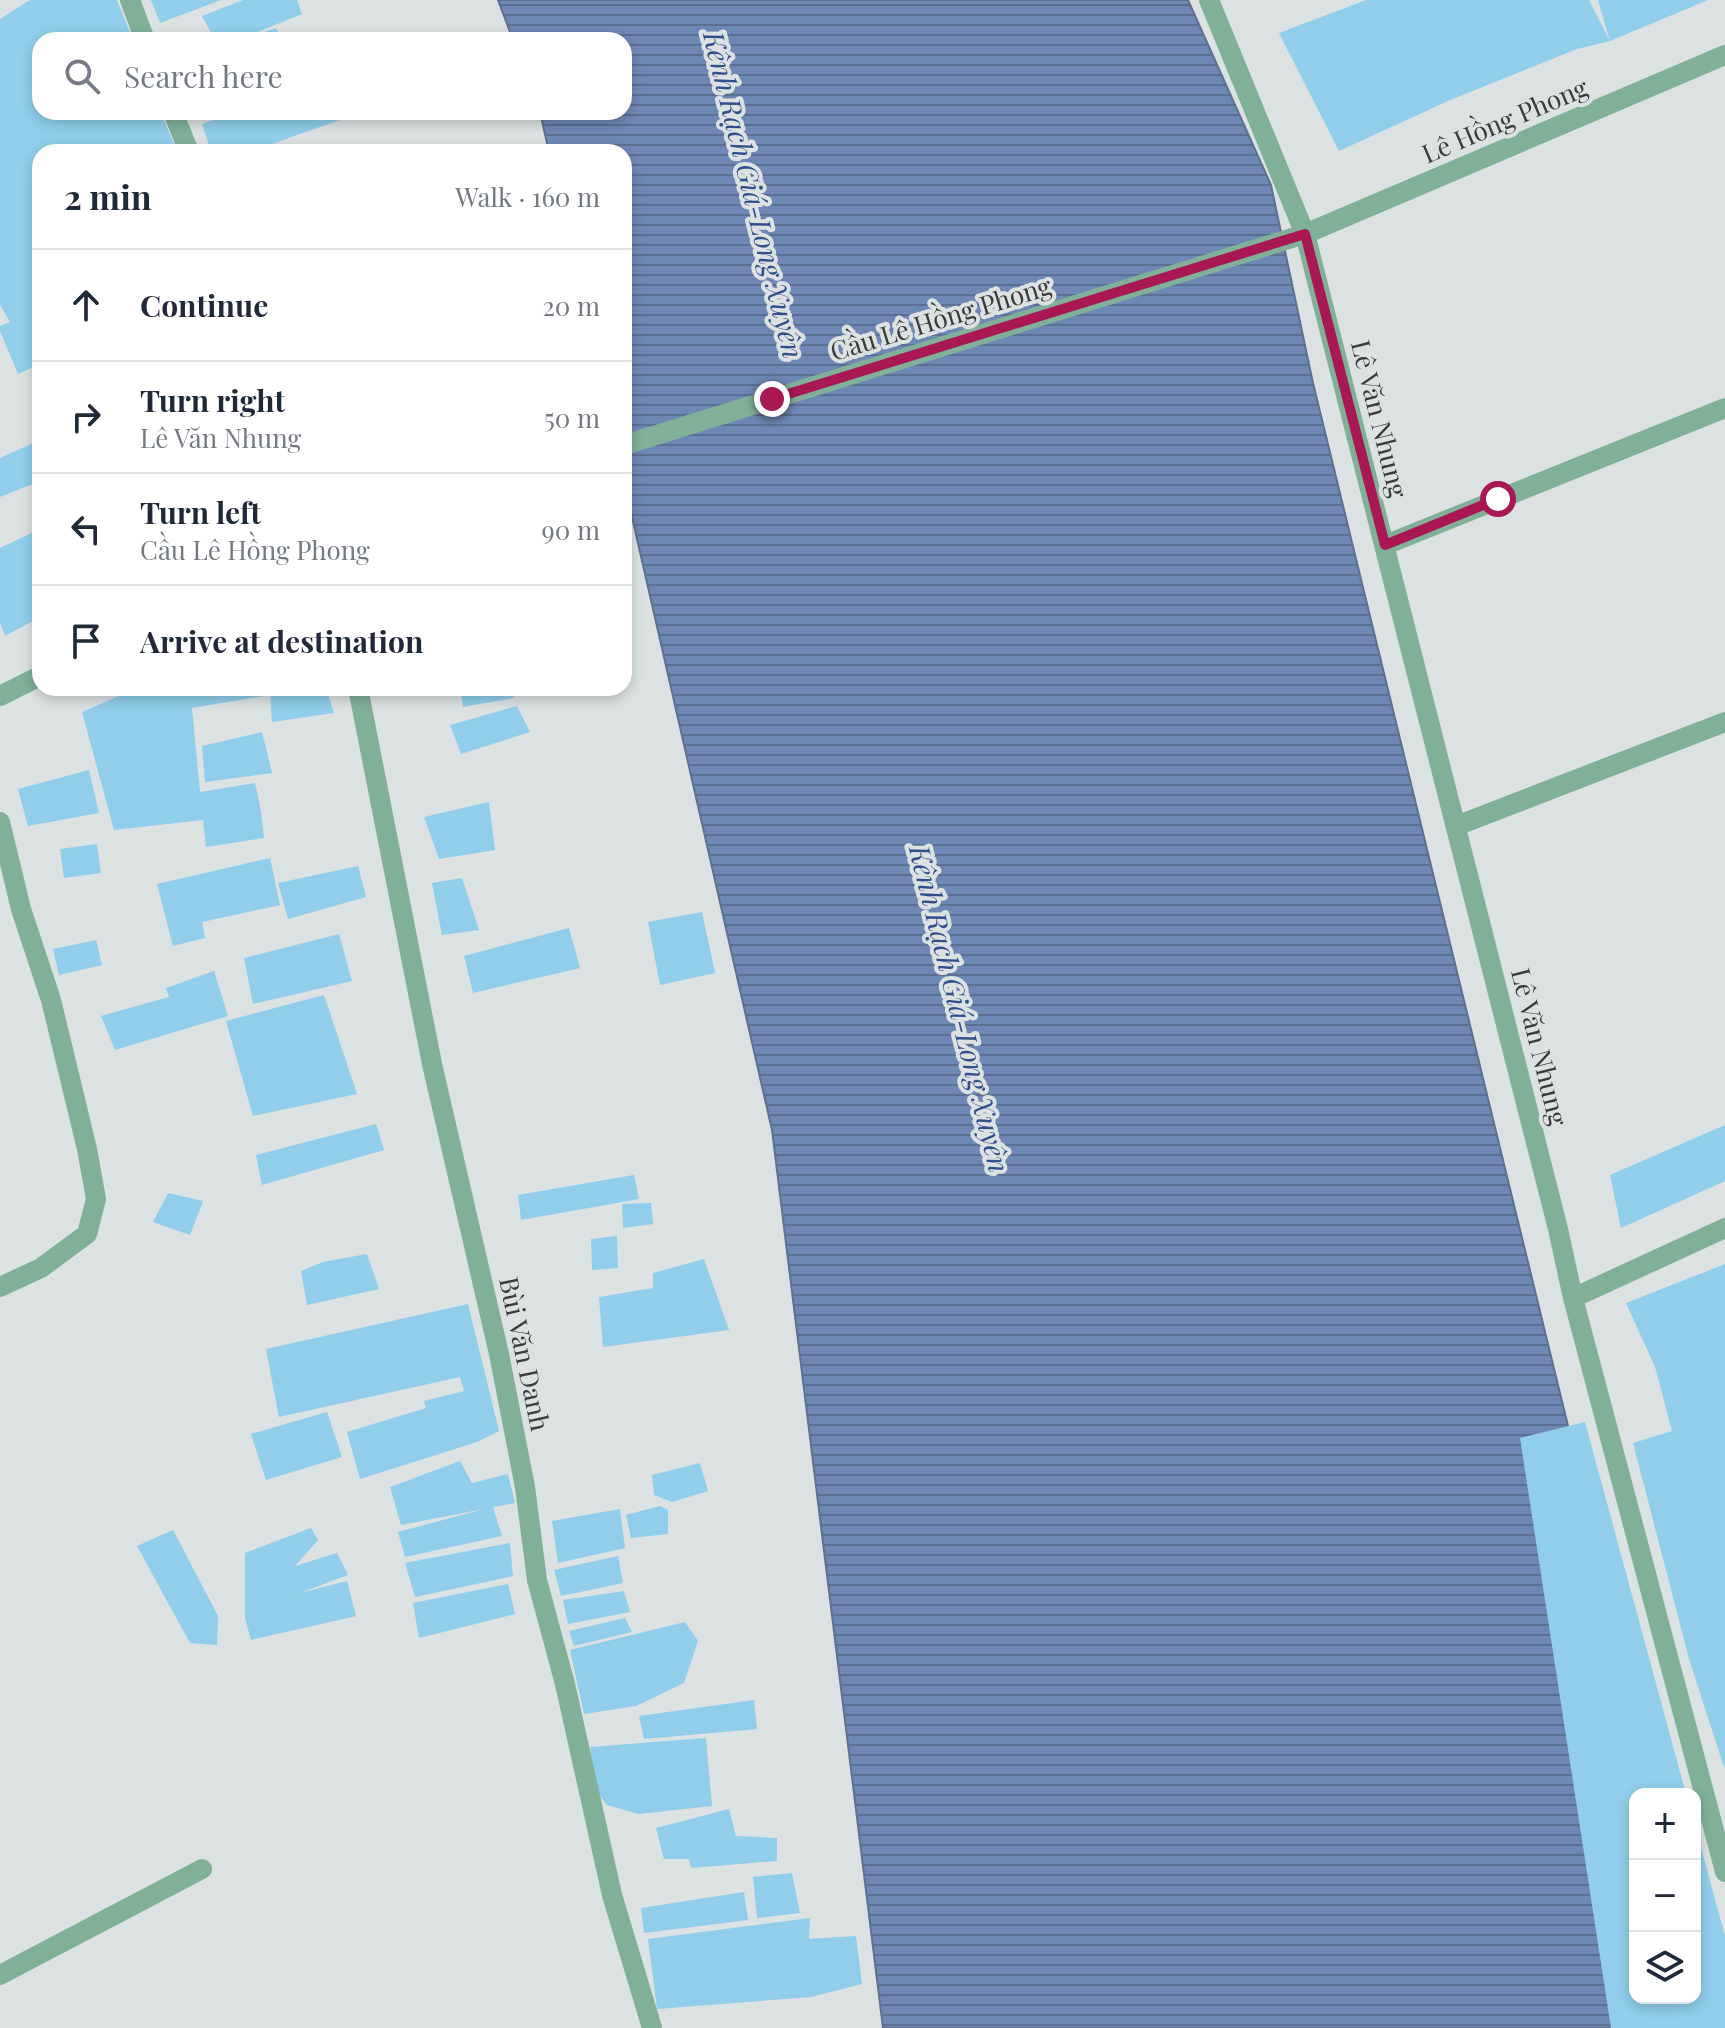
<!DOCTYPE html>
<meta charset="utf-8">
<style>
body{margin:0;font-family:"Playfair Display",serif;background:#f6f6f7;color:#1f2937}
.controls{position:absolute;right:24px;bottom:24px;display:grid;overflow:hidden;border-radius:16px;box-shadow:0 4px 12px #0003}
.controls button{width:72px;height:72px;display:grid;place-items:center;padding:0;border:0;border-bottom:2px solid #e0e1e3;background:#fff;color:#1f2937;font:40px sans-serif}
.stop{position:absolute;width:24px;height:24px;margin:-18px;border:6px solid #a91855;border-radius:50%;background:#fff}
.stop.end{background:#a91855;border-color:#fff;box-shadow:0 2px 8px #0008}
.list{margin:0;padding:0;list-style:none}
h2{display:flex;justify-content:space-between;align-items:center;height:104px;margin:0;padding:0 32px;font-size:34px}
h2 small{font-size:26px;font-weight:400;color:#747a83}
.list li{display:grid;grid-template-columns:52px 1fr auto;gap:24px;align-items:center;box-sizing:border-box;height:112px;padding:0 32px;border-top:2px solid #e0e1e3}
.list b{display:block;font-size:30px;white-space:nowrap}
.list p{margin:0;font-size:26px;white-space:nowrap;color:#747a83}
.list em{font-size:26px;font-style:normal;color:#747a83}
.icon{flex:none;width:44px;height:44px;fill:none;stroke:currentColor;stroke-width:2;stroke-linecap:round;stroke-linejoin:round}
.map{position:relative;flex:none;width:1725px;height:2028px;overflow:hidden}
.search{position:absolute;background:#fff;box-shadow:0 4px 12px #0003;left:32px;top:32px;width:600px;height:88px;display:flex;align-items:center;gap:20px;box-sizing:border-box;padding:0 28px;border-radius:24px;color:#747a83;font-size:30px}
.panel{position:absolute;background:#fff;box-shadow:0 4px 12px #0003;left:32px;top:144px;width:600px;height:552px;border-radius:24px}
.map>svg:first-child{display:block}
</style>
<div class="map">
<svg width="1725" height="2028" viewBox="0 0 1725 2028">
<defs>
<pattern id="water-rules" width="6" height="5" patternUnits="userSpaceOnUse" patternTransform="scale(2)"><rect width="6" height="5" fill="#6f87b5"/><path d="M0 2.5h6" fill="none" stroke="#5c7094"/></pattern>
</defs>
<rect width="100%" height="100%" fill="#dce1e1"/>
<path fill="url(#water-rules)" stroke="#5f7091" stroke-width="2" d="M498,0H1188L1271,185L1313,383L1658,1794H1635V1998H1695V1945L1711,2028H883L772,1130L624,482V152H549L540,112H624V40H513Z"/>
<path fill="#90ceeb" d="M30,0H117L133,40H40V112H161L177,152H40V364L18,374L0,331V326L10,322L0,305V19Z
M151,0H221L160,23Z
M243,0H297L302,14L238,40H215L202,16Z
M1366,0H1589L1610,41L1577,49L1448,101L1339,151L1279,33Z
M1598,0H1708L1610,41Z
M276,28L282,40H242Z
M235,112H346L348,117L250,152H211L202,124Z
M40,440V481L0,497V458Z
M40,529V617L5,636L0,623V548Z
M137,688H326L334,713L272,722L270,695L192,708L200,792L255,783L261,811L264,838L206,847L203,820L114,830L82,712Z
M460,688H511L514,698L463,707Z
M517,706L530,732L461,754L450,725Z
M262,732L272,773L205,782L202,746Z
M89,770L99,813L28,826L18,789Z
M489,802L495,850L439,859L424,817Z
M97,844L101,873L64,878L60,849Z
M270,858L280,905L202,922L205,938L173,946L157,884Z
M358,866L366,897L288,919L278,883Z
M462,878L479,930L442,935L432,883Z
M702,912L715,973L660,985L648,922Z
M569,928L580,968L473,993L464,956Z
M339,934L352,981L253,1004L244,958Z
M96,940L102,965L59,975L53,949Z
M214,971L228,1016L115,1050L101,1016L169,997L166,988Z
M324,995L357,1094L253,1116L226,1021Z
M376,1124L384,1150L262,1185L256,1155Z
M1725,1125V1181L1621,1228L1610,1175Z
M634,1175L639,1199L521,1220L518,1195Z
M168,1193L203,1201L190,1235L153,1222Z
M651,1203L653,1224L623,1228L622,1204Z
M617,1236L618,1268L592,1270L591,1239Z
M367,1254L379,1289L307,1305L301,1271L323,1262Z
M704,1259L729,1330L603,1347L599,1297L653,1288V1273Z
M1725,1264V1766L1724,1767L1689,1659L1633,1443L1672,1431L1655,1367L1626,1303Z
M468,1304L499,1431L477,1442L360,1479L347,1432L426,1408L424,1401L464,1391L460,1377L279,1417L266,1349Z
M327,1412L342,1457L266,1480L251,1434Z
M1585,1422L1686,1794H1635V1998H1695L1696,1829L1725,1936V2028H1611L1520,1438Z
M460,1461L472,1483L508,1474L515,1503L493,1507L502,1536L405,1557L398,1532L484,1509L401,1525L390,1487Z
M700,1463L708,1491L672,1502L654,1495L652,1475Z
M660,1506L668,1510V1534L631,1538L626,1515Z
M620,1509L625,1548L558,1563L552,1521Z
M311,1528L318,1540L295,1566L337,1553L348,1575L300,1593L347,1581L356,1616L251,1640L245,1618V1553Z
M173,1530L218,1616L217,1645L190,1643L137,1546Z
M510,1543L513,1576L415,1597L405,1563Z
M618,1556L623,1583L561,1596L554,1570Z
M508,1584L515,1614L419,1638L413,1603Z
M624,1591L630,1612L568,1624L563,1600Z
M625,1618L632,1632L574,1646L569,1631Z
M685,1622L698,1641L684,1683L636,1706L584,1714L570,1650Z
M754,1700L757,1729L644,1739L639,1716Z
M706,1738L712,1806L639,1814L607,1805L597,1792L590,1747Z
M729,1809L736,1836L777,1838V1861L691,1868L689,1859H664L656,1828Z
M792,1873L800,1913L757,1918L753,1877Z
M744,1892L748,1920L644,1933L641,1908Z
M810,1918L809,1939L856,1936L862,1984L811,1997L657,2009L648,1939Z"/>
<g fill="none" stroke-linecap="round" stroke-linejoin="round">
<path stroke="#81b099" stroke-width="20" d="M130,0L145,40
M1209,0L1305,234L1558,1229L1573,1298L1725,1872
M173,112L189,152
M624,445L1305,234L1725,55
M1385,545L1725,408
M358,688L432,1064L499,1354L525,1487L537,1580L565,1684L612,1895L652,2028
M0,696L40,676
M0,822L21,909L51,1000L87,1149L96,1199L87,1234L41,1268L0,1287
M1456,826L1725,722
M1573,1298L1725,1228
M0,1975L202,1869"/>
</g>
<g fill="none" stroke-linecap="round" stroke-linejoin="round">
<path stroke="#a91855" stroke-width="10" d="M772,399L1305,234L1385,545L1498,499"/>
</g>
<g text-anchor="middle" stroke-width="8" stroke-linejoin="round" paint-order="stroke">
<g font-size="26" fill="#3a3c3c" stroke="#dce1e1">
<text transform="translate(1505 121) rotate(-23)" y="9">Lê Hồng Phong</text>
<text transform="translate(941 319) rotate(-17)" y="9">Cầu Lê Hồng Phong</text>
<text transform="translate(1379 419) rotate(76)" y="9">Lê Văn Nhung</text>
<text transform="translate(1539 1047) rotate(76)" y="9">Lê Văn Nhung</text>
<text transform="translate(524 1354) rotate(78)" y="9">Bùi Văn Danh</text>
</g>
<g font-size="28" font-style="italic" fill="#314f8b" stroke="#dce1e1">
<text transform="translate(753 195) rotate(76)" y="10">Kênh Rạch Giá-Long Xuyên</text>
<text transform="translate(959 1009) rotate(76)" y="10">Kênh Rạch Giá-Long Xuyên</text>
</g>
</g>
</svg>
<div class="controls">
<button>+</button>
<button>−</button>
<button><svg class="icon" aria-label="layers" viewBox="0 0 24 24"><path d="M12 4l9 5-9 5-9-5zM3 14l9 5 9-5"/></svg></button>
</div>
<div class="stop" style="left:1498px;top:499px"></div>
<div class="stop end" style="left:772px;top:399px"></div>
<div class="search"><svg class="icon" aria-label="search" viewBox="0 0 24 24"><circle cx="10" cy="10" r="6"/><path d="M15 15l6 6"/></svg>Search here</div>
<section class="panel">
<h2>2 min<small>Walk · 160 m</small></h2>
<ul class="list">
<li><svg class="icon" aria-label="ahead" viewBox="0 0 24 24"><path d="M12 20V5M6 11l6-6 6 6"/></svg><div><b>Continue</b></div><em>20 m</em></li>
<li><svg class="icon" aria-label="right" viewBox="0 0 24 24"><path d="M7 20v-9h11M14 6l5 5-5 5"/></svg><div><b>Turn right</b><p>Lê Văn Nhung</p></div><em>50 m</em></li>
<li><svg class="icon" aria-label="left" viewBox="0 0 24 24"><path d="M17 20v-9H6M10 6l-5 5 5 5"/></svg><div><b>Turn left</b><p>Cầu Lê Hồng Phong</p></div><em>90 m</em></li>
<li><svg class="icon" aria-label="arrive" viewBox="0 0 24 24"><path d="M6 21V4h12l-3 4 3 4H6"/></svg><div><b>Arrive at destination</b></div></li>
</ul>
</section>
</div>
